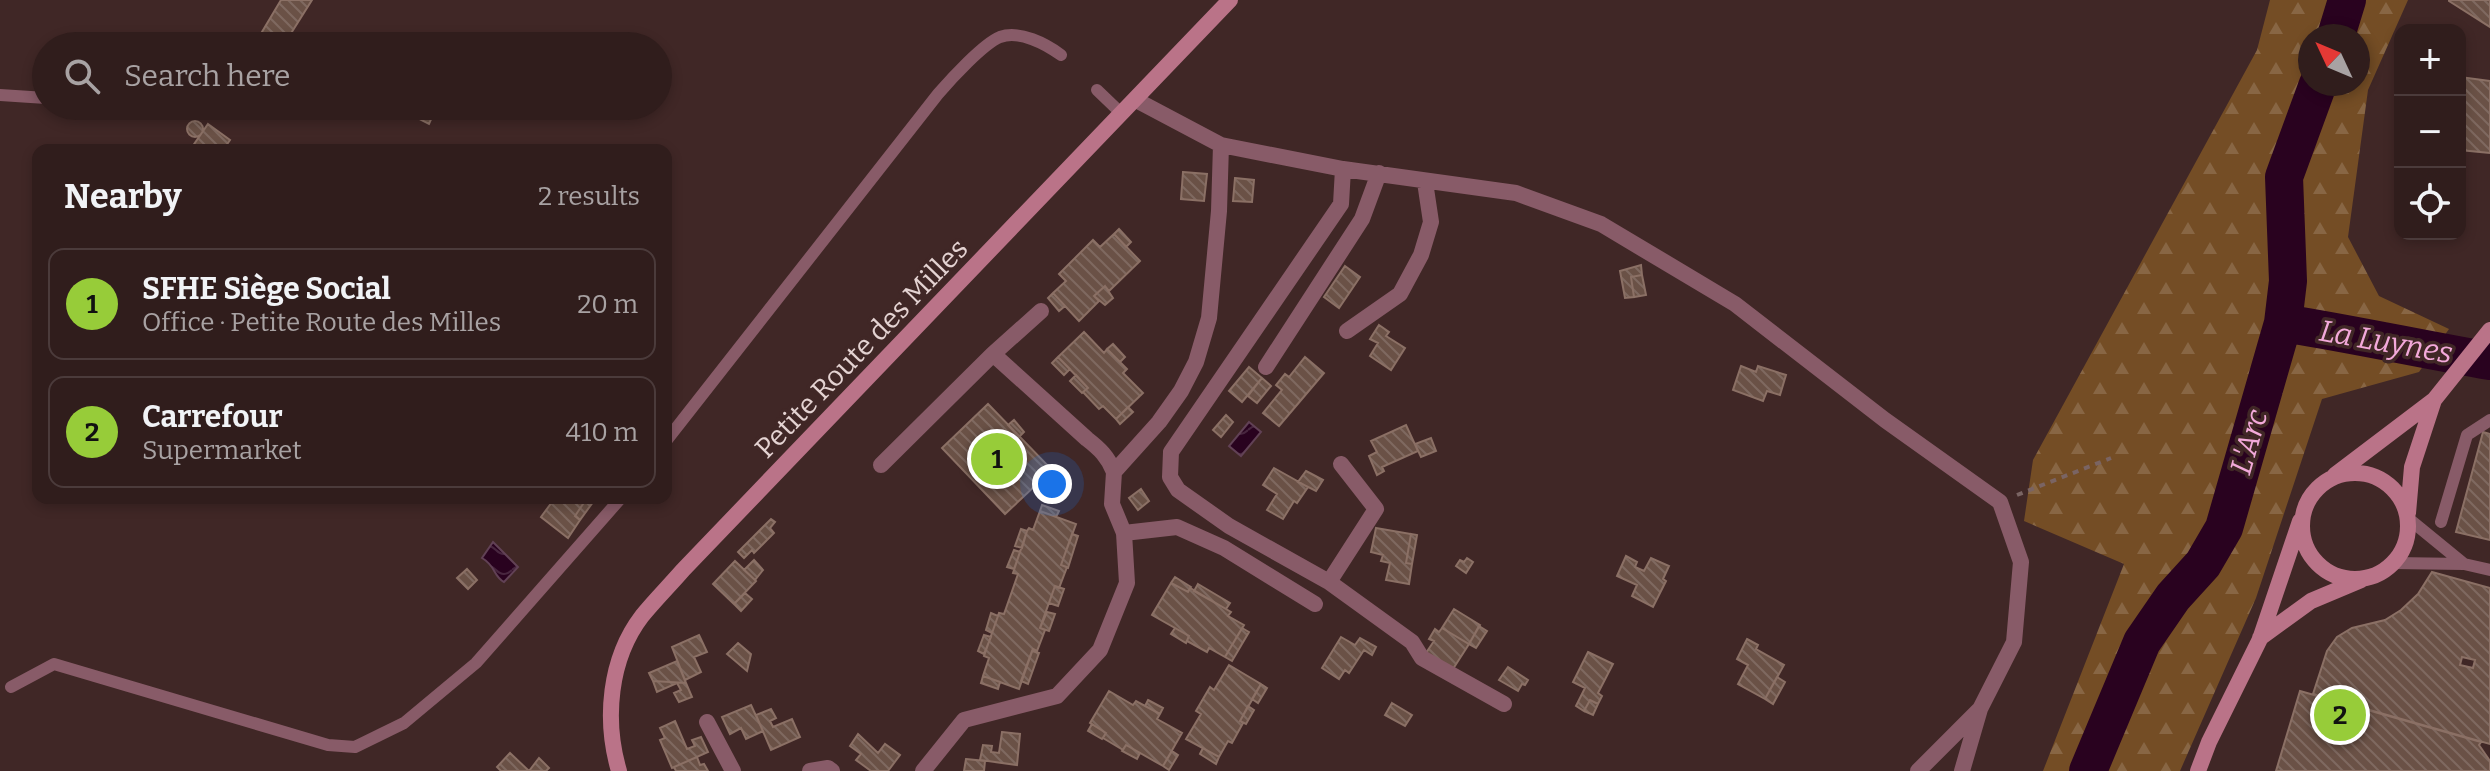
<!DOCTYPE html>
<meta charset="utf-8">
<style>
body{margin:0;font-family:Bitter,serif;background:#382625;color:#f1f3f6}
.controls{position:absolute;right:24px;top:24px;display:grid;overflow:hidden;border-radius:16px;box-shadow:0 4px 12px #0003}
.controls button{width:72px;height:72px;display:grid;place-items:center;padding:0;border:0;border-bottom:2px solid #4b3b3b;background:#301d1c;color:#f1f3f6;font:40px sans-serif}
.compass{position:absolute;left:2298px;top:24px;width:72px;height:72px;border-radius:50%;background:#301d1c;box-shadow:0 4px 12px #0003;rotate:314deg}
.you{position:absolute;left:1052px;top:484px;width:28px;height:28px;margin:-20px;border:6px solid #fff;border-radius:50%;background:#1a73e8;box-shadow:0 0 0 12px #1a73e833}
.badge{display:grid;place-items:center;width:52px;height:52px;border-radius:50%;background:#97cc39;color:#111;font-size:26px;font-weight:700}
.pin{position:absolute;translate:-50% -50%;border:4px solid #fff;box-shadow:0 2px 8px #0006}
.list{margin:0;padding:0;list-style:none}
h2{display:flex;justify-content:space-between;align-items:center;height:104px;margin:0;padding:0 32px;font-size:34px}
h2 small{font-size:26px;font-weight:400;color:#a8a2a3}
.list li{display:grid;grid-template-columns:52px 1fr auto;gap:24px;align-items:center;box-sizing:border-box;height:112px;margin:0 16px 16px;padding:0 16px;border:2px solid #4b3b3b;border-radius:16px}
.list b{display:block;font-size:30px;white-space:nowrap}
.list p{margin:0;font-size:26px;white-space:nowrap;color:#a8a2a3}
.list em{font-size:26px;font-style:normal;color:#a8a2a3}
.icon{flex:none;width:44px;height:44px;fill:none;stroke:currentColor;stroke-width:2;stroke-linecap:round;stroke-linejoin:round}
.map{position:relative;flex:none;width:2490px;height:771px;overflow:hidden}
.search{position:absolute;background:#301d1c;box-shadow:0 4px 12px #0003;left:32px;top:32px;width:640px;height:88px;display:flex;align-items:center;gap:20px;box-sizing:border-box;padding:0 28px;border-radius:44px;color:#a8a2a3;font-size:30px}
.panel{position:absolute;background:#301d1c;box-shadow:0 4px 12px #0003;left:32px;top:144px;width:640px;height:360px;border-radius:16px}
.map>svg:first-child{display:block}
</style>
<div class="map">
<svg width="2490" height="771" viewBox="0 0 2490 771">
<defs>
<pattern id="forest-firs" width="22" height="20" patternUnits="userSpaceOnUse" patternTransform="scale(2)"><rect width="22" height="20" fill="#744d25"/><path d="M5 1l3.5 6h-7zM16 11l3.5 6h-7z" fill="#864"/></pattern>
<pattern id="water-waves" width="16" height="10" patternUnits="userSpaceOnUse" patternTransform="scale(2)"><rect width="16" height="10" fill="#29021f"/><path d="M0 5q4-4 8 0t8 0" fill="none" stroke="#48263f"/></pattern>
<pattern id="building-back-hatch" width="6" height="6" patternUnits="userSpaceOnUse" patternTransform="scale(2)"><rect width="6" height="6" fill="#6a5146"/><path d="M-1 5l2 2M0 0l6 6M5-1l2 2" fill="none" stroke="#7f6960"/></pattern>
</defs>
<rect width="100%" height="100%" fill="#402726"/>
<path fill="url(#forest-firs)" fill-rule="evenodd" d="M2270,0H2408L2368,90L2348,237L2379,296L2449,329L2419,372L2322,399L2256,598L2180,771H2043L2124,564L2024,521L2033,460L2257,50ZM2310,36H2358V84H2310Z"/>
<path fill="url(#water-waves)" stroke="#614155" stroke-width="2" d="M1249,422L1261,432L1241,456L1229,446Z
M493,542L518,567L504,582C493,576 496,566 482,558Z"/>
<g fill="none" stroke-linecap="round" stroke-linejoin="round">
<path stroke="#29021f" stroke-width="38" d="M2336,36L2347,0
M2283,323C2352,334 2421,349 2490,361
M2088,771L2142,642L2173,597L2203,564L2224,528L2283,323L2288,281L2284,177L2318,84"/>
</g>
<path fill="url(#building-back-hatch)" stroke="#8b7065" stroke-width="2" fill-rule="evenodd" d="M281,0H312L283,46H274L259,37Z
M2490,0V27L2449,1V0Z
M2460,77L2490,81V153L2460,150Z
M394,106H437L429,124Z
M187 129a8 8 0 1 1 16 0a8 8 0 1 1-16 0Z
M208,124L230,140L223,150H190Z
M1183,172L1207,174L1204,201L1181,199Z
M1235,178L1254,180L1252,202L1233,201Z
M1119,229L1131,242L1126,247L1114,234Z
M1114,234L1140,261L1109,291L1105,286L1094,296L1099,301L1079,321L1053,293L1066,281L1059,274L1093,240L1100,247Z
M1641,265L1642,275L1631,277L1634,297L1625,298L1620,271Z
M1345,266L1360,277L1339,308L1324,297Z
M1642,275L1646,295L1634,297L1631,277Z
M1105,286L1113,298L1105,305L1094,296Z
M1053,293L1065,306L1059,311L1048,298Z
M1379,325L1389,332L1386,336L1405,348L1391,370L1370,356L1378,343L1370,339Z
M1084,332L1104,353L1107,349L1127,369L1123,373L1143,393L1116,419L1103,406L1099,409L1083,392L1088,388L1058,357Z
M1113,344L1125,357L1120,362L1107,349Z
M1058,357L1070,369L1064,375L1052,363Z
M1305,357L1324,373L1279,426L1263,413L1282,390L1276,385L1285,374L1289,377Z
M1741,366L1756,372L1758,366L1786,375L1780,395L1767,391L1763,401L1733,390Z
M1249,367L1262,378L1242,402L1229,391Z
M1076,375L1088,388L1082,393L1070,381Z
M1262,378L1271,386L1257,403L1248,396Z
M988,404L1052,470L1005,514L942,448Z
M1128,407L1133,412L1120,424L1116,419Z
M1226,415L1233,422L1221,437L1213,430Z
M1014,420L1024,432L1019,437L1008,425Z
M1406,425L1418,451L1382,467L1384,471L1377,475L1369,456L1377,452L1371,441Z
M2483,432L2490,434V540L2456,532Z
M1431,438L1436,451L1421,457L1415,444Z
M1274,468L1308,487L1297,503L1294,501L1283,519L1267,510L1277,494L1263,485Z
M1306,471L1323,480L1316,491L1298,482Z
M1141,489L1149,501L1138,510L1129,498Z
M555,498H587L575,516L580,520L568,538L541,517Z
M587,498H596L580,520L575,516Z
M1042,505L1059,511L1056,517L1040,511Z
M1040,511L1076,524L1061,565L1067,567L1059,588L1055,586L1040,628L1045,630L1037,651L1033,649L1019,689L983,676L989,658L984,656L998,616L999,613L1004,614L1018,574L1013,573L1027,531L1029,528L1033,530Z
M771,519L775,522L770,528L774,533L754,553L752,550L744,558L738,552Z
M1376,528L1411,534L1406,563L1412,564L1409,584L1386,580L1390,563L1381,561L1383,555L1371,552Z
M1021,529L1027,531L1022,548L1015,546Z
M1072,534L1078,536L1068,568L1061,565Z
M1411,534L1417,535L1412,564L1406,563Z
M1014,550L1020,552L1014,569L1007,567Z
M1626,556L1637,562L1635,567L1644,571L1651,558L1669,566L1663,579L1666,581L1653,607L1632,596L1637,585L1617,576Z
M1467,558L1473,562L1466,573L1456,566L1460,560L1464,562Z
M754,560L763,570L755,580L744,570Z
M735,561L756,581L734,604L713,584Z
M467,569L477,580L468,589L457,578Z
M2432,572L2490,588V744L2313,694L2327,651L2337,637L2352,628L2385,620L2401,610L2418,594ZM2462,657L2475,660L2473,668L2460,665Z
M1175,577L1191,587L1188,592L1171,583Z
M1171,583L1188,592L1190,588L1231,612L1228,616L1244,625L1225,657L1209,648L1207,652L1187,641L1189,636L1152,615Z
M1198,584L1230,603L1226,609L1194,591Z
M1055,586L1064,589L1058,606L1049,603Z
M745,593L752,599L741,611L734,604Z
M1454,609L1480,625L1469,644L1442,628Z
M1047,612L1055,614L1049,631L1040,628Z
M991,613L998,616L992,633L986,630Z
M1479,626L1487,631L1476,648L1469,644Z
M1175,628L1189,636L1186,643L1171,634Z
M1242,628L1249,632L1232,661L1225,657Z
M1442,628L1469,644L1453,669L1426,653L1434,641L1429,639L1435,629L1439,632Z
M699,635L707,652L694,657L701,672L685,680L672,647Z
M984,635L991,637L984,654L978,651Z
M1341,637L1355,645L1360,638L1376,647L1372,655L1364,650L1349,673L1345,670L1339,679L1322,668Z
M1747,639L1758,645L1756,649L1784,665L1765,699L1738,684L1748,665L1737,659Z
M738,643L751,654L747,671L727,654Z
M1032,651L1039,653L1028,684L1021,681Z
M1588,652L1613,664L1598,693L1602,696L1598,704L1590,700L1584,711L1576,706L1585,688L1573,682Z
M677,661L686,683L653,681L649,673Z
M1229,665L1261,684L1240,721L1243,723L1232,743L1228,741L1219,757L1186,739L1201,714L1196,711L1210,687L1214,690Z
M1508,667L1528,680L1525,685L1522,684L1518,691L1499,680Z
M983,676L1000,682L998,689L981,683Z
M1777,677L1785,682L1773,704L1765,699Z
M653,681L686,683L692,697L679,702L674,693L681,690L677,683L657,692Z
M1261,684L1267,688L1258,703L1252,699Z
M1109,691L1133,705L1136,701L1160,714L1157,719L1182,733L1163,766L1126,745L1123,750L1103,738L1106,733L1090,723Z
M2300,691L2481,742L2479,745L2490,761V771H2276Z
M1148,700L1163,708L1160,714L1145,706Z
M1590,700L1598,704L1593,715L1584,711Z
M1392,703L1412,715L1405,726L1385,715Z
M751,705L763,731L746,739L741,728L730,734L722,717Z
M1248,706L1254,710L1246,724L1240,721Z
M771,709L776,718L770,721L773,727L792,719L800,737L771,750L756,715Z
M675,721L687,749L695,746L692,740L701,737L708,752L672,768L660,740L665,738L660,728Z
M1092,724L1106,733L1102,739L1088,731Z
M1002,732L1020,734L1017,765L980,760L983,745L992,746L991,752L999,753Z
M858,734L878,753L885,744L900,755L888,771H871L856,760L861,754L850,746Z
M1126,745L1140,753L1137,759L1122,751Z
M1203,748L1219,757L1216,764L1200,754Z
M1172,751L1178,755L1169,770L1163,766Z
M510,753L529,771L539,758L549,768L546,771H501L497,767Z
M697,757L700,765L704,764L708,771H676L674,767Z
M966,759L985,761L984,771H964Z"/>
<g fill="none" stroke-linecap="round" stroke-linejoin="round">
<path stroke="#7a6463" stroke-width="4" stroke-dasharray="6 6" stroke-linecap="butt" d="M2017,495L2111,458"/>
<path stroke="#885b68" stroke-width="12" d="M1097,90L1122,114
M0,95L46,98
M666,441L938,94C951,79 983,44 1000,37C1020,30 1046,44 1061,55
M2409,519L2464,564
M2441,522L2467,435L2490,420
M2394,563L2464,564L2490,570
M11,687L54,664L328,745L355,747L404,723L476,663L621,498"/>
<path stroke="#885b68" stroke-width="16" d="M1136,100L1221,145L1343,169L1516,193L1601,224L1735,304L1885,420L2000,502L2021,562L2014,642L1980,709L1962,771
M1343,169L1341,204L1171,452L1170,477L1178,490L1229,526L1329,582L1412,642L1422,658L1504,704
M1347,331L1400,294L1421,255L1431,222L1425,182
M993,354L1041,311
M1266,367L1362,219L1379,173
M881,465L993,354L1087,439C1100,449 1108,457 1114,472
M1124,533L1177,527L1224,548L1315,604
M1329,582L1376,509L1341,464
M707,722L733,771
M810,771L828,768L832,771
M923,771L964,720L1057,696L1100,650L1127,583L1124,533L1112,504L1114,472L1159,422L1181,391L1196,362L1209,318L1219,211L1221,145
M1918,771L1979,710"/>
<path stroke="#ba7388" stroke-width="16" d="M2302 526a53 53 0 1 1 106 0a53 53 0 1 1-106 0Z
M2335,475L2434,400L2490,330
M2408,513L2412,467L2434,400
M2260,638L2311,601L2361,580
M619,771C604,720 609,659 642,616C655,600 670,585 683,570L1230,0
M2198,771L2209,742L2260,639L2300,521"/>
</g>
<g text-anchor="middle" stroke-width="7" stroke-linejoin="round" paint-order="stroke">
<g font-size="28" fill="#e4d3d2" stroke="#402726">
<text transform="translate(861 348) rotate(-46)" y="10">Petite Route des Milles</text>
</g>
<g font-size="30" font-style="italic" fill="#f3a9da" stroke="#402726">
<text transform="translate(2386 342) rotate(10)" y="10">La Luynes</text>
<text transform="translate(2249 442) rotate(-74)" y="10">L'Arc</text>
</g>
</g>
</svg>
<div class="controls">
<button>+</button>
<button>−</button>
<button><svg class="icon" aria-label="locate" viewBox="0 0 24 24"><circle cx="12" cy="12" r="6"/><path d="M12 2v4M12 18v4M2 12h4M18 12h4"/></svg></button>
</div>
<svg class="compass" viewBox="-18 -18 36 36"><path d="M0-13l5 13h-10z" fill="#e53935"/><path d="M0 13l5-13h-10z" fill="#a8a2a3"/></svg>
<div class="you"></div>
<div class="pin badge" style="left:997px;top:459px">1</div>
<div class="pin badge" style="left:2340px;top:715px">2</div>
<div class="search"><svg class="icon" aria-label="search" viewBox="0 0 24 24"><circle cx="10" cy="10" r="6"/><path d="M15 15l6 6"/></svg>Search here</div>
<section class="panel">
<h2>Nearby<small>2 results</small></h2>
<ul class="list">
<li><span class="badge">1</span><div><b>SFHE Siège Social</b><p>Office · Petite Route des Milles</p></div><em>20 m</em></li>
<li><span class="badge">2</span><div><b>Carrefour</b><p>Supermarket</p></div><em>410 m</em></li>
</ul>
</section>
</div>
